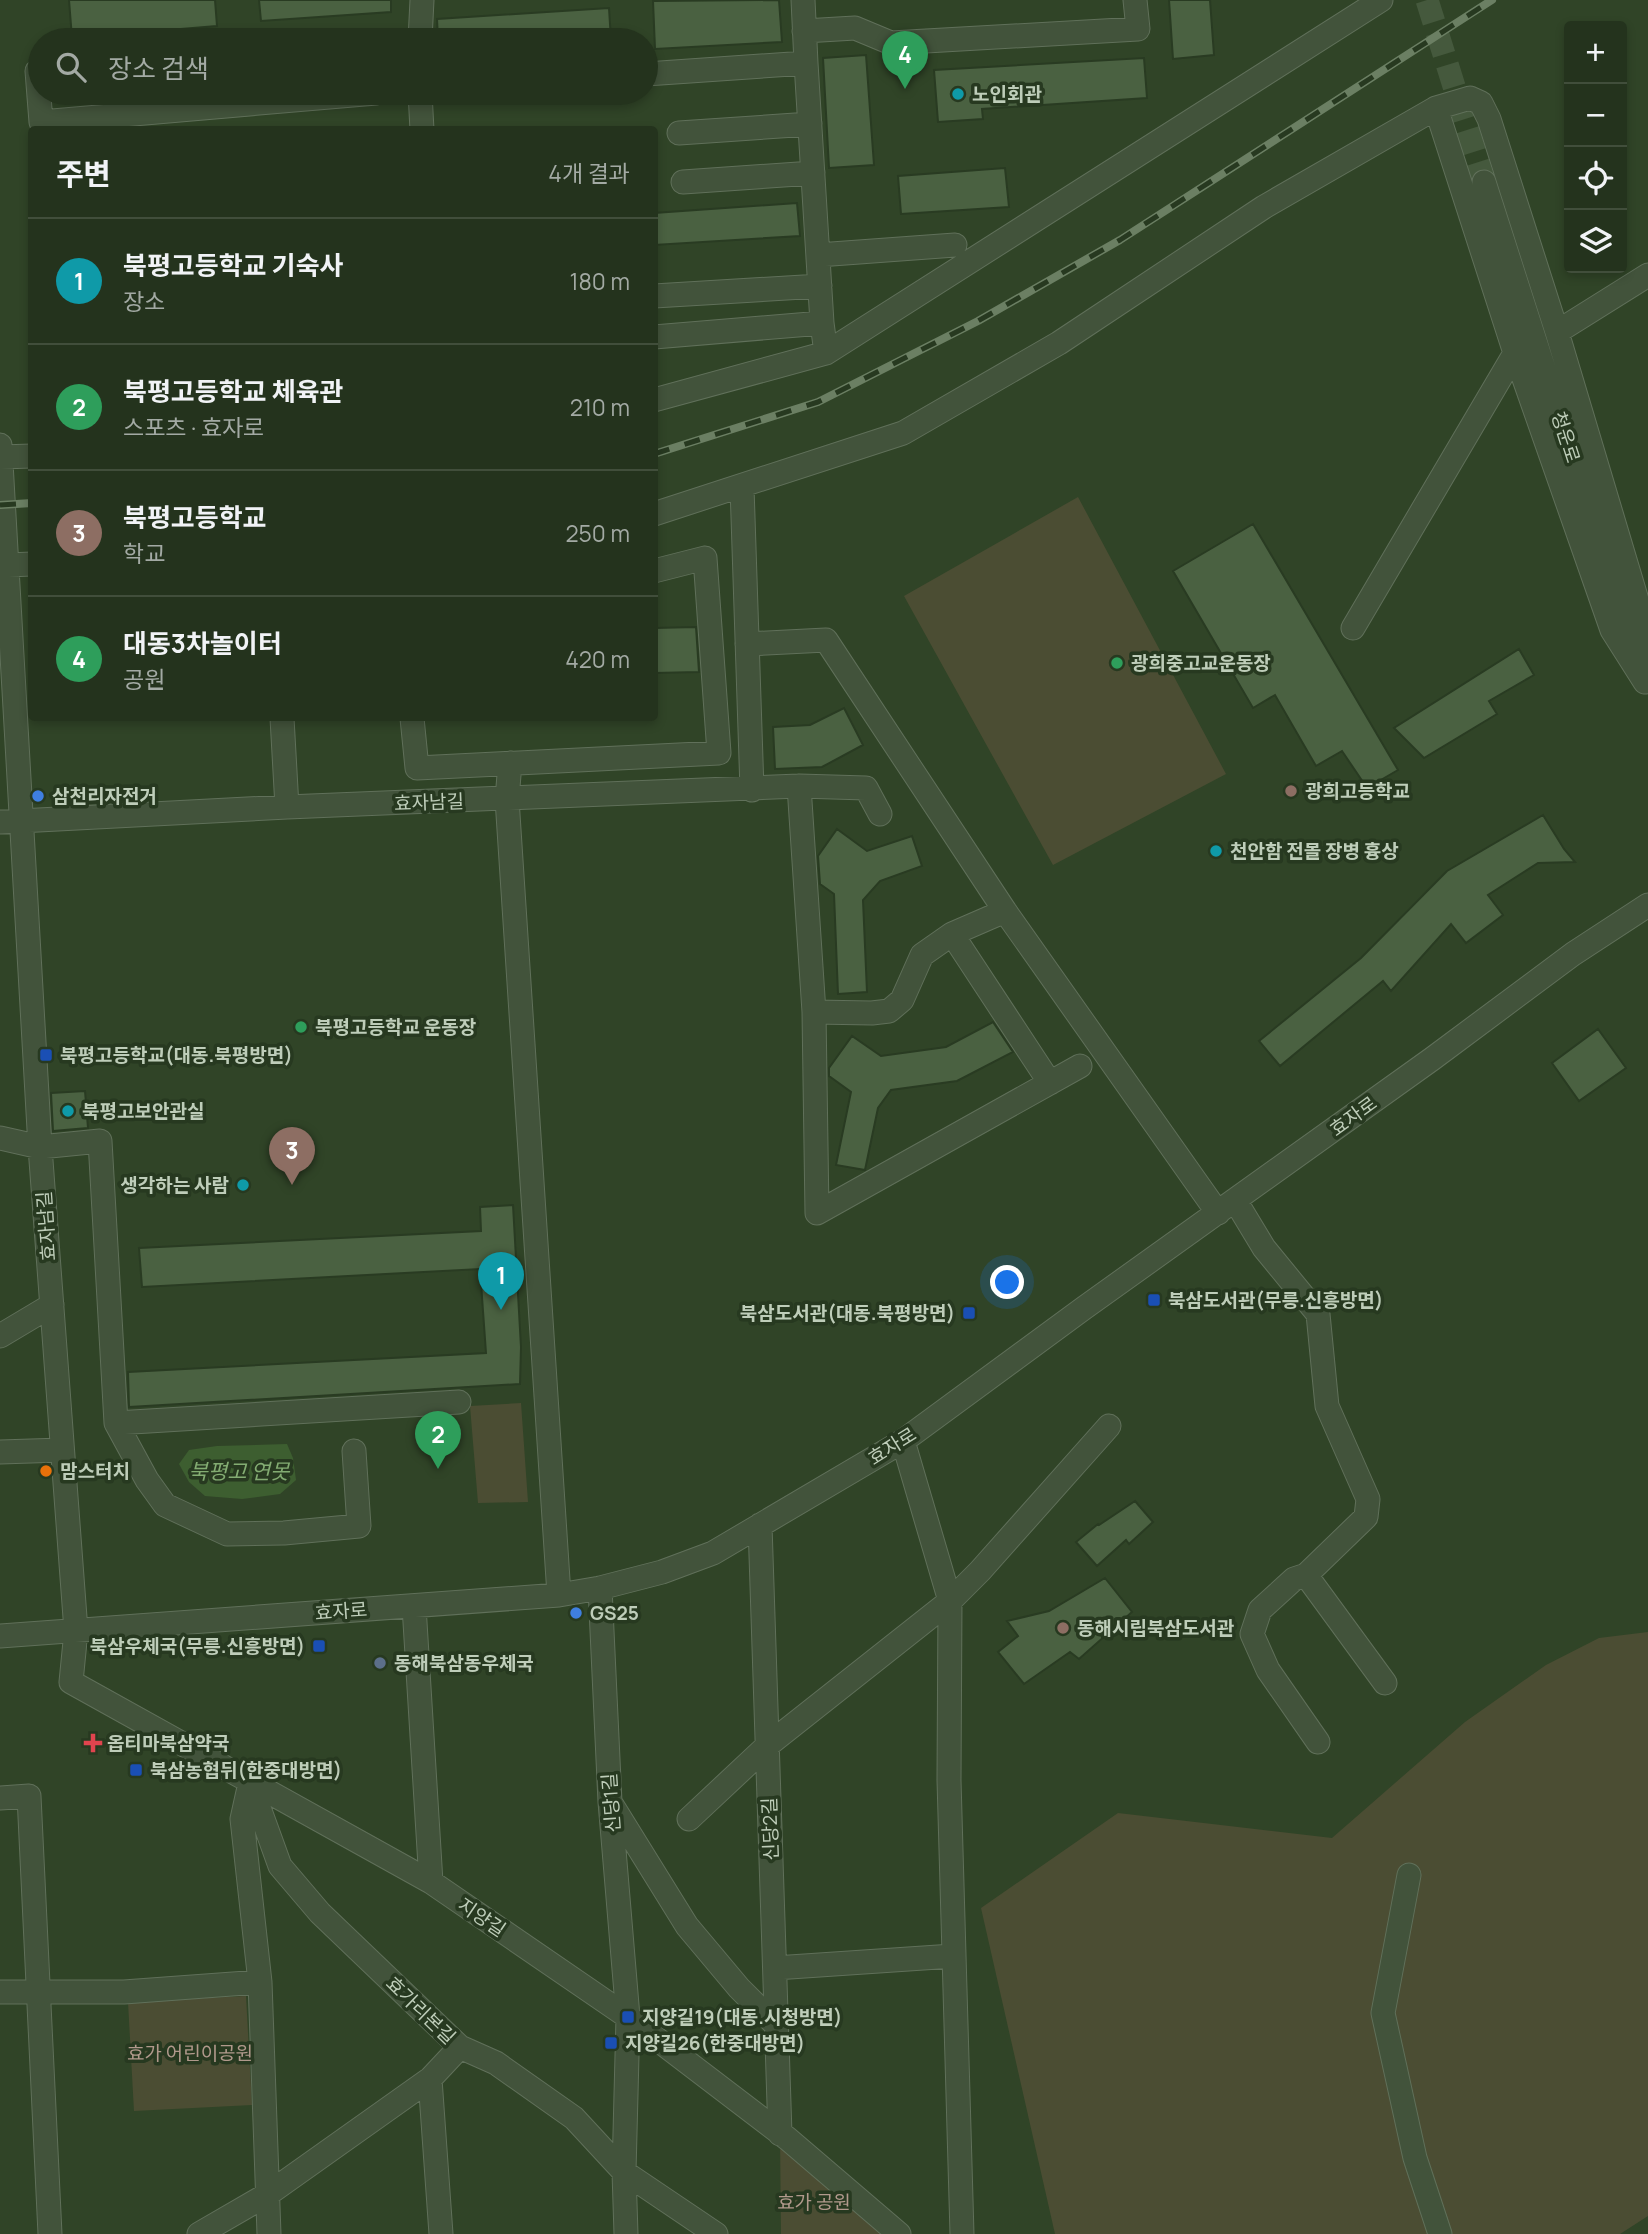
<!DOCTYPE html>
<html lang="ko">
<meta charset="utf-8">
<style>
body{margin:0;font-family:Manrope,"Noto Sans KR",sans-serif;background:#303f2a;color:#f1f3f6}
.controls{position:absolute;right:21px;top:21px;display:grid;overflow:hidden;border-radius:7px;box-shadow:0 4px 10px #0003}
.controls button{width:63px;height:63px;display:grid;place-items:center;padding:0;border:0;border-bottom:2px solid #414e3b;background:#24331d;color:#f1f3f6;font:35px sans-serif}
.you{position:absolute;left:1008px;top:1283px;width:24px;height:24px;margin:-18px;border:5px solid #fff;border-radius:50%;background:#1a73e8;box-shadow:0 0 0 10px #1a73e833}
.badge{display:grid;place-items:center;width:46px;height:46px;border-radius:50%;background:#95b2f1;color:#fff;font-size:23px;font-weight:700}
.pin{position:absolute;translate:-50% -58px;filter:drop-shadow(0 2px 4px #0008)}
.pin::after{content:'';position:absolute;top:37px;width:24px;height:21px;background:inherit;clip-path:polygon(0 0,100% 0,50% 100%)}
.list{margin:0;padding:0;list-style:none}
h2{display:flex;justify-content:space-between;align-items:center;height:91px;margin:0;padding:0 28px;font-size:30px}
h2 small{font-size:23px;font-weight:400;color:#a3aaa4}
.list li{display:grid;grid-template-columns:46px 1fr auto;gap:21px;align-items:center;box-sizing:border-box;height:126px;padding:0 28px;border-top:2px solid #414e3b}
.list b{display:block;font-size:26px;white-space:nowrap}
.list p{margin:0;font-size:23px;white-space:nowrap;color:#a3aaa4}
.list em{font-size:23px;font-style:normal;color:#a3aaa4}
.icon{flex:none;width:38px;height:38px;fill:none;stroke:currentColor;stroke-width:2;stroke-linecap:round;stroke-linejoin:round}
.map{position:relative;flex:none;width:1648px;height:2234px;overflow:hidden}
.search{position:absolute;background:#24331d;box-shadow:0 4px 10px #0003;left:28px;top:28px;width:630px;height:77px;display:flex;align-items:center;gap:18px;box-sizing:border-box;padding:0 24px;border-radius:38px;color:#a3aaa4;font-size:26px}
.panel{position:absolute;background:#24331d;box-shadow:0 4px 10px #0003;left:28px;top:126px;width:630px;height:595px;border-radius:7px}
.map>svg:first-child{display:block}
</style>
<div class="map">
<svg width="1648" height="2234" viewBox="0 0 1648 2234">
<rect width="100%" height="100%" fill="#304427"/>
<path fill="#4b4d33" d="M1078,497L1226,774L1053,865L904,596Z
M521,1403L528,1502L478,1503L470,1406Z
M1648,1632V2216L1620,2234H1055L981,1908L1118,1813L1332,1838L1465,1722L1546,1665L1599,1638Z
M246,1996L252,2105L134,2111L128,2002Z
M780,2134L899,2234H781Z"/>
<path fill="#3d5e30" d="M287,1444L293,1458L296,1480L280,1494L242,1499L205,1496L189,1482L179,1464L189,1450L217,1446Z"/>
<path fill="#4a6141" stroke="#293b22" stroke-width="2" d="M69,0H215L217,26L72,38Z
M259,0H391V12L261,21Z
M779,0L782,42L655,49L653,1Z
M1169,0H1210L1214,55L1173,59Z
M609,8L611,40H438L437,19Z
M866,55L874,165L829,168L823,58Z
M1144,58L1147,98L982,109L983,119L938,122L934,70Z
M1005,168L1009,207L901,214L898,176Z
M797,203L800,236L654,245V213Z
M1253,524L1398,770L1367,788L1342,751L1316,766L1275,695L1253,708L1173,571Z
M696,627L699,672L654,673V628Z
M1519,649L1534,675L1489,701L1497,714L1424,758L1394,728Z
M844,708L863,745L822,767L775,769L773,727L810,725Z
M1543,815L1564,849L1575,862L1538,863L1488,895L1503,915L1466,943L1451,924L1391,991L1383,981L1280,1066L1259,1041L1361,958L1447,871Z
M837,829L867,851L912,836L922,866L880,881L863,900L867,992L838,994L834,894L820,884L818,856Z
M993,1022L1013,1052L957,1081L891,1090L878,1108L865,1170L836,1165L851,1092L829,1076V1068L852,1036L881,1056L946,1047Z
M1598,1029L1626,1068L1579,1101L1552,1063Z
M85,1091L88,1128L53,1131L51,1093Z
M513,1205L521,1347L520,1384L129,1407L128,1372L486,1353L480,1269L142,1287L139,1248L481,1231L480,1207Z
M1135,1501L1153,1522L1129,1544L1126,1540L1097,1566L1076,1542L1098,1524L1099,1525Z
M1105,1578L1132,1612L1079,1659L1070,1652L1024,1684L998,1652L1018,1636L1007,1621L1049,1611Z"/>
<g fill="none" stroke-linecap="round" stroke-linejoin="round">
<path stroke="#45593d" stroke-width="23" stroke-dasharray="23 11" stroke-linecap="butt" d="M1427,0L1484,182"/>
<g stroke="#60705a" stroke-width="25">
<path id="minor" d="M804,31L855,28L891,43L1138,29L1135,0
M420,40L422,0
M806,63L822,323L826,353
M40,70L37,71L41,122L376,93
M646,74L806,63L803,0
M420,93L422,130
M1436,108L1515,353L1612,630L1645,682
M679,133L810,124
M683,182L813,173
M1484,182L1632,643
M818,255L955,245
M654,296L820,286
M1557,332L1648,275
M654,337L822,323
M654,400L826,353L1381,0
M0,445L40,1147L76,1631L71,1682L431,1882L628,2017L788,2139L899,2234
M0,457L32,456
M742,487L752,790
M654,514L903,433L1059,343L1264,207L1436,108L1470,98L1481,103L1489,119L1557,332L1645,627V682
M8,565L32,564
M1353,628L1515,353
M747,644L826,640L1005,911L1218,1213
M282,718L287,807
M412,718L417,768L719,753L705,558L654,571
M510,763L507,799L559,1595
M799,786L814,1012L817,1213L1080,1066
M0,822L287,807L799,786L866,788L880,814
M1005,911L952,934L1050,1083
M814,1012L872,1013L889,1011L902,1000L922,955L952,934
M0,1138L40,1147L100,1141L116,1423L147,1480L165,1505L227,1534L284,1533L359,1526L354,1451
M1235,1200L1264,1248L1318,1314L1327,1406L1368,1499L1366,1517L1306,1575L1294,1579L1260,1610L1252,1634L1268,1670L1318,1742
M0,1336L52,1305
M116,1423L459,1402
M0,1452L62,1450
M760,1525L780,2134
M1306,1575L1385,1683
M600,1588L610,1802L628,2017L624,2172L626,2234
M414,1606L431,1882
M0,1636L559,1595L600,1588L662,1572L713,1553L903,1441L1084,1308L1432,1059L1573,954L1648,905
M250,1783L280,1866L320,1913L460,2047L496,2063L574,2118L624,2172L716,2234
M250,1783L242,1819L260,1982L269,2234
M0,1798L29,1796L50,2234
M612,1805L687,1926L739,1988L777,2026
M689,1819L768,1745L950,1601L903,1441
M1409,1875L1383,2013L1415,2158L1440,2234
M775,1968L953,1956
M0,1992H124L260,1982
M199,2234L268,2194L430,2079
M441,2234L430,2079L460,2047
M962,2234L949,1780L950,1601L980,1571L1109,1426"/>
</g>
<use href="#minor" stroke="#42533b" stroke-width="23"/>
<g stroke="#6b7f63" stroke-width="8">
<path id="rail" d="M654,454L818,402L978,321L1120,240L1492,0
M0,505L32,503"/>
</g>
<use href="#rail" stroke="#273920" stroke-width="5" stroke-dasharray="16" stroke-linecap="butt"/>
</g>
<g fill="#0f9aa8" stroke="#273920" stroke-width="2.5">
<circle cx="958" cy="94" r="7"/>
<circle cx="1216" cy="851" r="7"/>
<circle cx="68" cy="1111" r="7"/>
<circle cx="243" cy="1185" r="7"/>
</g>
<g fill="#2e9e5b" stroke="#273920" stroke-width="2.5">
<circle cx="1117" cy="663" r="7"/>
<circle cx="301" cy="1027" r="7"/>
</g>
<g fill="#8d6e63" stroke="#273920" stroke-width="2.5">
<circle cx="1291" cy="791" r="7"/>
<circle cx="1063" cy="1628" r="7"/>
</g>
<g fill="#3f7fe0" stroke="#273920" stroke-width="2.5">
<circle cx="38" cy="796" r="7"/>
<circle cx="576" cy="1613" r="7"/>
</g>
<g fill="#1a4fb4" stroke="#273920" stroke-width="2.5">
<rect x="39" y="1048" width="14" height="14" rx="3.5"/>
<rect x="1147" y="1293" width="14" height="14" rx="3.5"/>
<rect x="962" y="1306" width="14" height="14" rx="3.5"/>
<rect x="312" y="1639" width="14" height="14" rx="3.5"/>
<rect x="129" y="1763" width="14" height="14" rx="3.5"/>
<rect x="621" y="2010" width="14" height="14" rx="3.5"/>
<rect x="604" y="2036" width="14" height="14" rx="3.5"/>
</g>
<circle fill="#e8710a" stroke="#273920" stroke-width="2.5" cx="46" cy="1471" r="7"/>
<circle fill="#5c6f8a" stroke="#273920" stroke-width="2.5" cx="380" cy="1663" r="7"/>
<path fill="#e0444e" stroke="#273920" stroke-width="2.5" d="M89.5 1732.5h7v7h7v7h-7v7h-7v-7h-7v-7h7z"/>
<g text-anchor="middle" stroke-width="7" stroke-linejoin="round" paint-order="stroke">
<g font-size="19" font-weight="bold" fill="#becdb9" stroke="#273920" text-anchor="start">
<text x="972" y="101">노인회관</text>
<text x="1131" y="670">광희중고교운동장</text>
<text x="1305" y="798">광희고등학교</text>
<text x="52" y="803">삼천리자전거</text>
<text x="1230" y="858">천안함 전몰 장병 흉상</text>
<text x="315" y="1034">북평고등학교 운동장</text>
<text x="60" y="1062">북평고등학교(대동.북평방면)</text>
<text x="82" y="1118">북평고보안관실</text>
<text x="229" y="1192" text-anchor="end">생각하는 사람</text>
<text x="1168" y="1307">북삼도서관(무릉.신흥방면)</text>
<text x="955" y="1320" text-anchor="end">북삼도서관(대동.북평방면)</text>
<text x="60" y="1478">맘스터치</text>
<text x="590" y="1620">GS25</text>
<text x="1077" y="1635">동해시립북삼도서관</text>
<text x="305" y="1653" text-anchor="end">북삼우체국(무릉.신흥방면)</text>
<text x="394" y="1670">동해북삼동우체국</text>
<text x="107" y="1750">옵티마북삼약국</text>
<text x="150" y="1777">북삼농협뒤(한중대방면)</text>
<text x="642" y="2024">지양길19(대동.시청방면)</text>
<text x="625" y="2050">지양길26(한중대방면)</text>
</g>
<g font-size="19" fill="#becdb9" stroke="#273920">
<text transform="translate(1566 437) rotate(72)" y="7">청운로</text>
<text transform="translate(429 802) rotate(-2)" y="7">효자남길</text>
<text transform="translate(1353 1116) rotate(-36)" y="7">효자로</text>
<text transform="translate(46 1226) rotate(-94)" y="7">효자남길</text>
<text transform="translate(892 1446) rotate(-32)" y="7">효자로</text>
<text transform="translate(341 1611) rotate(-4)" y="7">효자로</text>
<text transform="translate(611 1803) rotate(-94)" y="7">신당1길</text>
<text transform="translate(770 1829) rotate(-92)" y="7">신당2길</text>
<text transform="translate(482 1917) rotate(34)" y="7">지양길</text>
<text transform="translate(421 2010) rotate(44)" y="7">효가리본길</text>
</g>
<g font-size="19" fill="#b1998c" stroke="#273920">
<text x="190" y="2060">효가 어린이공원</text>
<text x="814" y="2209">효가 공원</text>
</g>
<g font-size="21" font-style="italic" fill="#83ac72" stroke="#273920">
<text x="239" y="1479">북평고 연못</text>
</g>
</g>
</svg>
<div class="controls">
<button>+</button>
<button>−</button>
<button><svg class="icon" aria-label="locate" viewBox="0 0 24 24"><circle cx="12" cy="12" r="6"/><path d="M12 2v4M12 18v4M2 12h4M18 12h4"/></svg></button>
<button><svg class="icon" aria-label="layers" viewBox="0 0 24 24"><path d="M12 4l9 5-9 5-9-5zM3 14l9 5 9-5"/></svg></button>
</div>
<div class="you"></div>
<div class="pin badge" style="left:501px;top:1310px;background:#0f9aa8">1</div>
<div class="pin badge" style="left:438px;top:1469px;background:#2e9e5b">2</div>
<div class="pin badge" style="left:292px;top:1185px;background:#8d6e63">3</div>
<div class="pin badge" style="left:905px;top:89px;background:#2e9e5b">4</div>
<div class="search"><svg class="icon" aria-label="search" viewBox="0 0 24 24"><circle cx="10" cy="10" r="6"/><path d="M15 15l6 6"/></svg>장소 검색</div>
<section class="panel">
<h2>주변<small>4개 결과</small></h2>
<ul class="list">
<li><span class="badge" style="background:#0f9aa8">1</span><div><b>북평고등학교 기숙사</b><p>장소</p></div><em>180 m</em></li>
<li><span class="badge" style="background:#2e9e5b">2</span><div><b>북평고등학교 체육관</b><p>스포츠 · 효자로</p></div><em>210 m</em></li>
<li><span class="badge" style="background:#8d6e63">3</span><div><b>북평고등학교</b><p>학교</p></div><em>250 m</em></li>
<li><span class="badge" style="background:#2e9e5b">4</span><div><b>대동3차놀이터</b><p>공원</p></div><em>420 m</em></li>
</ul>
</section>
</div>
